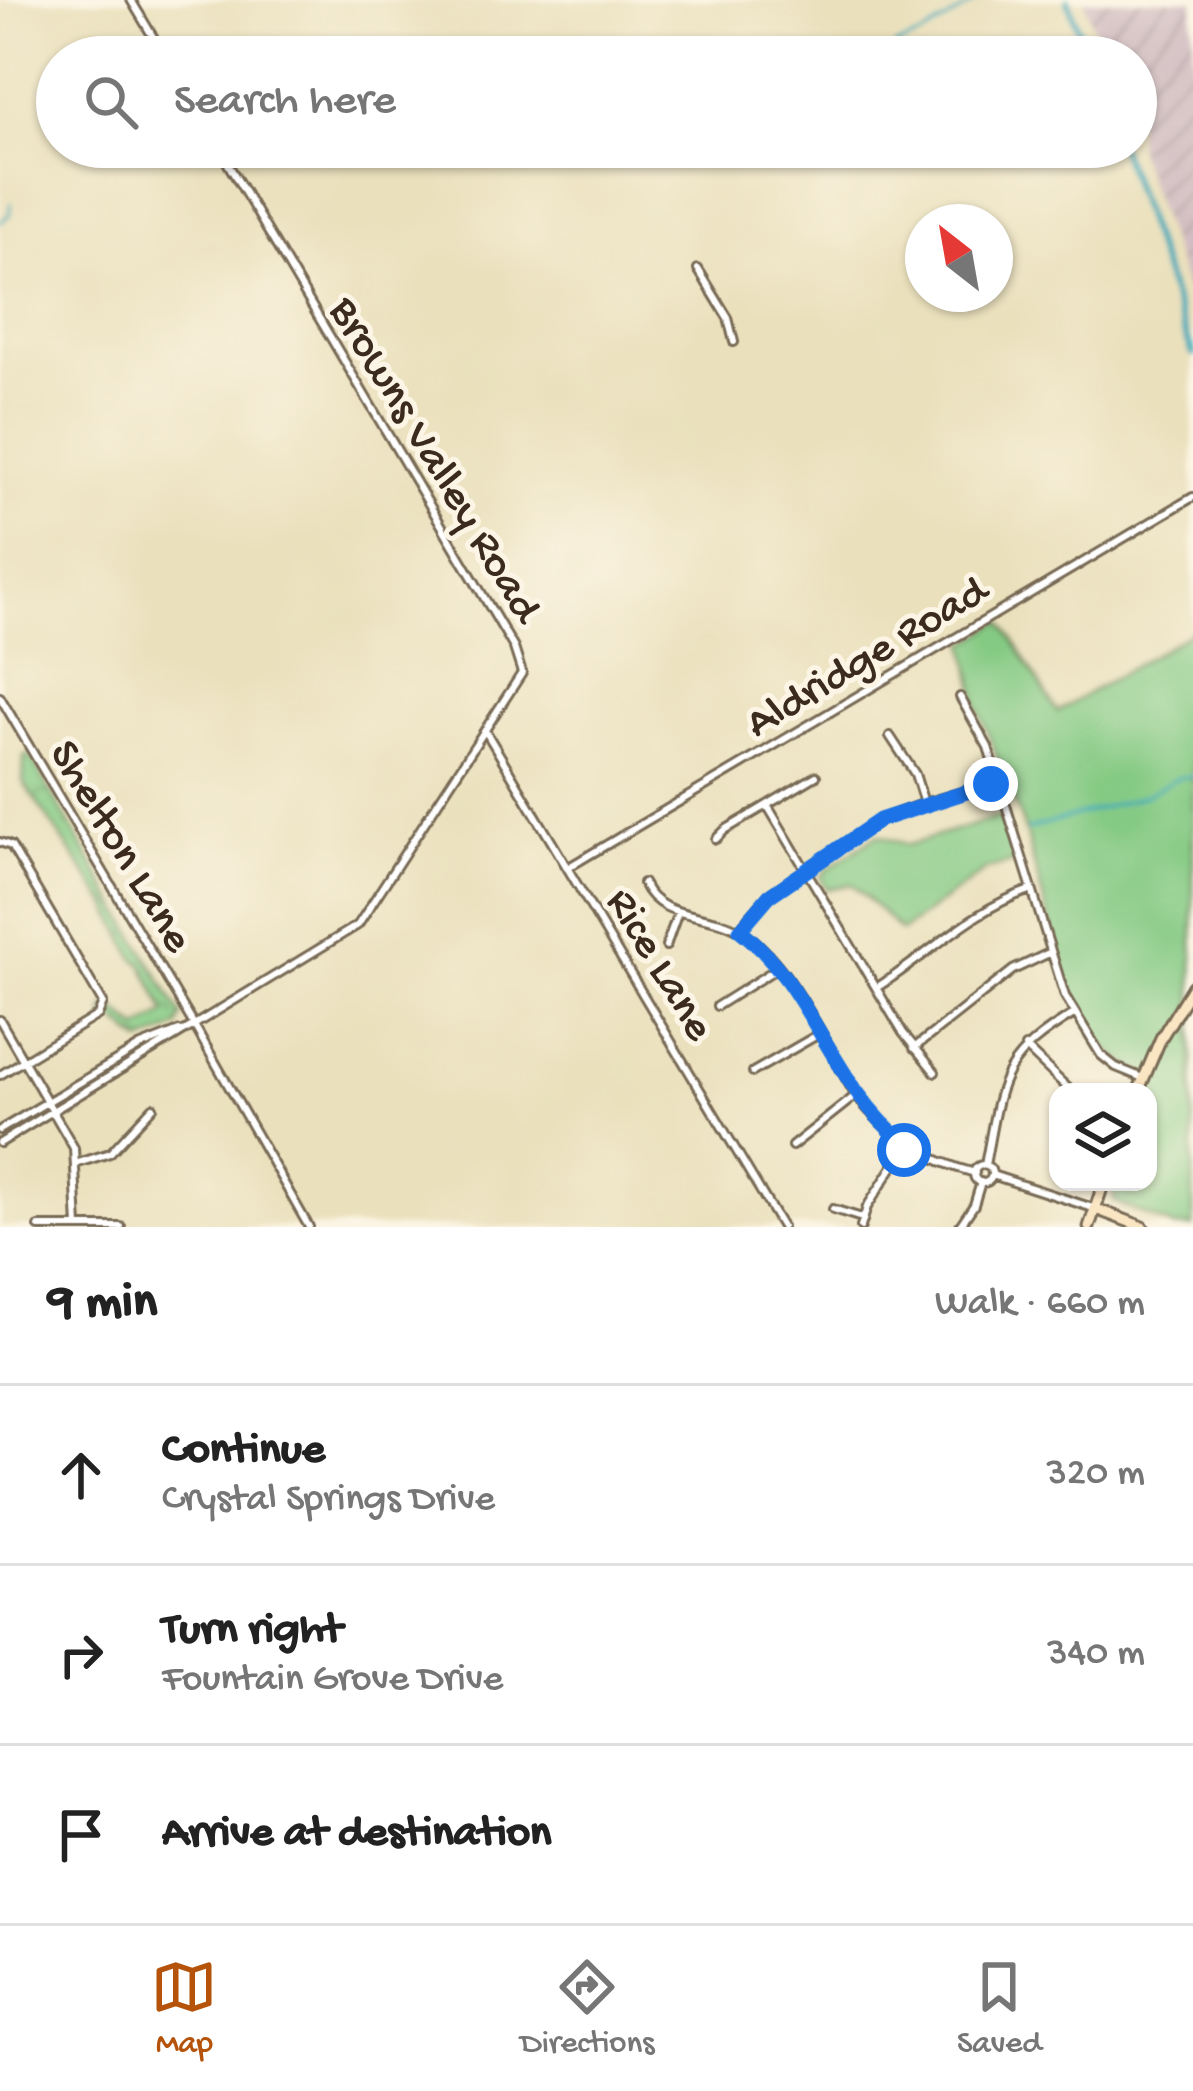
<!DOCTYPE html>
<meta charset="utf-8">
<style>
body{margin:0;font-family:"Gochi Hand",sans-serif;background:#f2f2f2;color:#222}
.controls{position:absolute;right:36px;bottom:36px;display:grid;overflow:hidden;border-radius:24px;box-shadow:0 3px 9px #0004}
.controls button{width:108px;height:108px;display:grid;place-items:center;padding:0;border:0;border-bottom:3px solid #e0e0e0;background:#fff;color:#222;font:60px sans-serif}
.compass{position:absolute;left:905px;top:204px;width:108px;height:108px;border-radius:50%;background:#fff;box-shadow:0 3px 9px #0004;rotate:329deg}
.stop{position:absolute;width:36px;height:36px;margin:-27px;border:9px solid #1a73e8;border-radius:50%;background:#fff}
.stop.end{background:#1a73e8;border-color:#fff;box-shadow:0 3px 12px #0008}
.list{margin:0;padding:0;list-style:none}
h2{display:flex;justify-content:space-between;align-items:center;height:156px;margin:0;padding:0 48px;font-size:51px}
h2 small{font-size:39px;font-weight:400;color:#767676}
.list li{display:grid;grid-template-columns:78px 1fr auto;gap:36px;align-items:center;box-sizing:border-box;height:180px;padding:0 48px;border-top:3px solid #e0e0e0}
.list b{display:block;font-size:45px;white-space:nowrap}
.list p{margin:0;font-size:39px;white-space:nowrap;color:#767676}
.list em{font-size:39px;font-style:normal;color:#767676}
.icon{flex:none;width:66px;height:66px;fill:none;stroke:currentColor;stroke-width:2;stroke-linecap:round;stroke-linejoin:round}
.map{position:relative;flex:none;width:1193px;height:1227px;overflow:hidden}
.search{position:absolute;background:#fff;box-shadow:0 3px 9px #0004;left:36px;right:36px;top:36px;height:132px;display:flex;align-items:center;gap:30px;box-sizing:border-box;padding:0 42px;border-radius:66px;color:#767676;font-size:45px}
.sheet{height:696px;background:#fff}
nav{display:flex;justify-content:space-around;align-items:center;box-sizing:border-box;height:168px;border-top:3px solid #e0e0e0;background:#fff;font-size:33px;color:#767676}
nav a{display:grid;justify-items:center;gap:6px}
nav .on{color:#b45309}
.map>svg:first-child{display:block}
</style>
<div class="map">
<svg width="1193" height="1227" viewBox="0 0 1193 1227">
<defs>
<pattern id="industrial-furrows" width="10" height="10" patternUnits="userSpaceOnUse" patternTransform="scale(3)"><rect width="10" height="10" fill="#d2bec2"/><path d="M-1 1l2-2M0 10L10 0M9 11l2-2" fill="none" stroke="#b5a3a6"/></pattern>
<pattern id="park-crowns" width="20" height="18" patternUnits="userSpaceOnUse" patternTransform="scale(3)"><rect width="20" height="18" fill="#85ca84"/><path d="M2 6a3 3 0 1 1 6 0M12 15a3 3 0 1 1 6 0" fill="none" stroke="#6ea46b"/></pattern>
</defs>
<rect width="100%" height="100%" fill="#fcf5e5"/>
<filter id="ink" filterUnits="userSpaceOnUse"><feTurbulence type="fractalNoise" baseFrequency=".00833" numOctaves="2"/><feDisplacementMap in="SourceGraphic" scale="24" xChannelSelector="R" yChannelSelector="G"/><feConvolveMatrix kernelMatrix="1 2 1 2 8 2 1 2 1" color-interpolation-filters="sRGB"/></filter>
<filter id="wash" filterUnits="userSpaceOnUse"><feTurbulence type="fractalNoise" baseFrequency=".004" numOctaves="4" result="noise"/><feDisplacementMap in="SourceGraphic" scale="48" xChannelSelector="R" yChannelSelector="G"/><feGaussianBlur stdDeviation="2.7" result="paint"/><feColorMatrix in="noise" values="0 0 0 0 0 0 0 0 0 0 0 0 0 0 0 0 0 1.4 0 .05"/><feComposite in="paint" operator="in"/></filter>
<g filter="url(#wash)">
<rect width="100%" height="100%" fill="#eae0bc"/>
<path fill="url(#industrial-furrows)" d="M1084,0H1193V299L1184,284L1136,147V57H1104Z"/>
<path fill="#85ca84" stroke="#607a51" stroke-width="3" d="M1002,621L1057,712L1193,631V1227H1175L1114,1202L1115,1182H1148L1147,1092L1150,1081L1099,1042L1063,974L1025,830L978,707L966,644Z
M1002,816L1015,862L986,870L901,931L852,884L827,889L821,878L826,870L877,835L909,845Z"/>
<path fill="url(#park-crowns)" stroke="#607a51" stroke-width="3" d="M29,755L182,1016L178,1027L142,1043L112,1017L104,1015L108,1004L139,1029L166,1013L142,963L134,958L110,909L23,782L24,757Z"/>
<g fill="none" stroke-linecap="round" stroke-linejoin="round">
<path stroke="#3ba9ba" stroke-width="3" d="M763,57L785,50L794,57
M895,57V46L920,37L979,0
M0,222L9,215L11,203
M1027,830L1146,795L1177,778L1193,776"/>
<path stroke="#3ba9ba" stroke-width="6" d="M1068,0L1088,57
M1120,147L1193,355"/>
</g>
</g>
<g filter="url(#ink)">
<g fill="none" stroke-linecap="round" stroke-linejoin="round">
<g stroke="#786a55" stroke-width="12">
<path id="street" d="M131,0L165,57
M218,147L514,648L522,673L358,925L194,1025L309,1227
M698,269L728,318L734,342
M0,697L194,1025
M960,697L988,747L1065,996L1101,1055L1116,1067L1143,1078
M486,732L782,1227
M890,736L915,774L924,803
M767,805L903,1033L935,1072
M716,839L725,830L816,776
M0,842L11,846L103,1003L98,1015L0,1075
M569,867L1193,497
M643,883C660,921 707,911 739,930C789,958 827,1047 856,1096C889,1135 924,1160 975,1173
M740,928L769,895L880,820L924,803L998,782
M666,946L678,912
M876,988C929,955 971,910 1030,890
M717,1006L779,967
M0,1020L74,1148L78,1227
M1025,1047L1072,1092
M914,1048L1013,970L1049,953
M753,1072L819,1034
M0,1130L141,1046L179,1031
M1056,1141L1058,1133
M0,1143L194,1025
M792,1146L855,1096
M78,1163L110,1153L153,1107
M985,1165C1001,1082 997,1060 1074,1014
M974 1174a9 9 0 1 1 18 0a9 9 0 1 1-18 0Z
M992,1175L1096,1209
M833,1209L862,1218
M39,1227H121
M861,1227L867,1207L907,1145
M959,1227L974,1205L981,1182"/>
</g>
<g stroke="#786a55" stroke-width="15">
<path id="secondary" d="M1138,1092L1161,1038L1193,986
M1096,1209L1143,1227
M1089,1227L1104,1182"/>
</g>
<use href="#street" stroke="#fff" stroke-width="6"/>
<use href="#secondary" stroke="#fbe6c4" stroke-width="9"/>
</g>
</g>
<g fill="none" stroke-linecap="round" stroke-linejoin="round" filter="url(#ink)">
<path stroke="#1a73e8" stroke-width="15" d="M904,1150L907,1145C829,1084 815,989 740,930L769,896L880,820L991,784"/>
</g>
<g text-anchor="middle" stroke-width="10" stroke-linejoin="round" paint-order="stroke">
<g font-size="45" fill="#3b2a1e" stroke="#fcf5e5">
<text transform="translate(439 457) rotate(59)" y="16">Browns Valley Road</text>
<text transform="translate(864 653) rotate(-31)" y="16">Aldridge Road</text>
<text transform="translate(125 844) rotate(59)" y="16">Shelton Lane</text>
<text transform="translate(664 962) rotate(59)" y="16">Rice Lane</text>
</g>
</g>
</svg>
<div class="controls">
<button><svg class="icon" aria-label="layers" viewBox="0 0 24 24"><path d="M12 4l9 5-9 5-9-5zM3 14l9 5 9-5"/></svg></button>
</div>
<svg class="compass" viewBox="-18 -18 36 36"><path d="M0-13l5 13h-10z" fill="#e53935"/><path d="M0 13l5-13h-10z" fill="#767676"/></svg>
<div class="stop" style="left:904px;top:1150px"></div>
<div class="stop end" style="left:991px;top:784px"></div>
<div class="search"><svg class="icon" aria-label="search" viewBox="0 0 24 24"><circle cx="10" cy="10" r="6"/><path d="M15 15l6 6"/></svg>Search here</div>
</div>
<section class="sheet">
<h2>9 min<small>Walk · 660 m</small></h2>
<ul class="list">
<li><svg class="icon" aria-label="ahead" viewBox="0 0 24 24"><path d="M12 20V5M6 11l6-6 6 6"/></svg><div><b>Continue</b><p>Crystal Springs Drive</p></div><em>320 m</em></li>
<li><svg class="icon" aria-label="right" viewBox="0 0 24 24"><path d="M7 20v-9h11M14 6l5 5-5 5"/></svg><div><b>Turn right</b><p>Fountain Grove Drive</p></div><em>340 m</em></li>
<li><svg class="icon" aria-label="arrive" viewBox="0 0 24 24"><path d="M6 21V4h12l-3 4 3 4H6"/></svg><div><b>Arrive at destination</b></div></li>
</ul>
</section>
<nav>
<a class="on"><svg class="icon" aria-label="map" viewBox="0 0 24 24"><path d="M3 6l6-2 6 2 6-2v14l-6 2-6-2-6 2zM9 4v14M15 6v14"/></svg>Map</a>
<a><svg class="icon" aria-label="directions" viewBox="0 0 24 24"><path d="M12 3l9 9-9 9-9-9zM9 14v-3h6M13 9l2 2-2 2"/></svg>Directions</a>
<a><svg class="icon" aria-label="saved" viewBox="0 0 24 24"><path d="M7 4h10v16l-5-4-5 4z"/></svg>Saved</a>
</nav>
